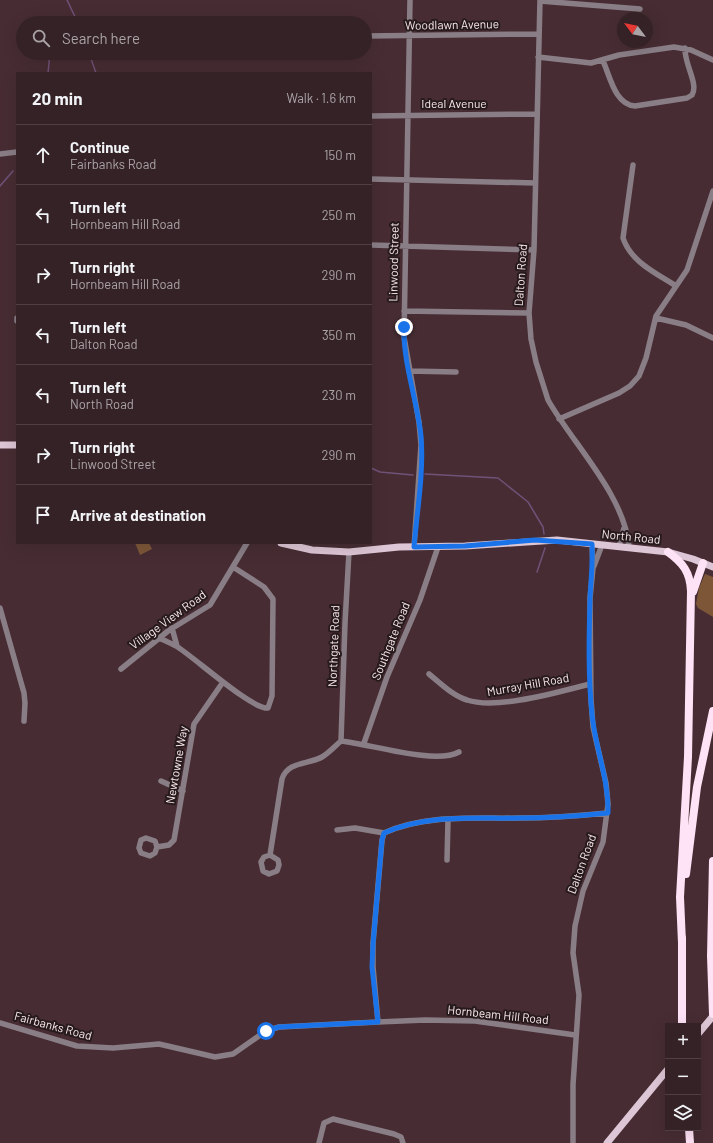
<!DOCTYPE html>
<meta charset="utf-8">
<style>
body{margin:0;font-family:Barlow,sans-serif;background:#402f32;color:#f1f3f6}
.controls{position:absolute;right:12px;bottom:12px;display:grid;overflow:hidden;border-radius:0px;box-shadow:0 4px 16px #0002}
.controls button{width:36px;height:36px;display:grid;place-items:center;padding:0;border:0;border-bottom:1px solid #4f3f43;background:#352226;color:#f1f3f6;font:20px sans-serif}
.compass{position:absolute;left:617px;top:12px;width:36px;height:36px;border-radius:50%;background:#352226;box-shadow:0 4px 16px #0002;rotate:302deg}
.stop{position:absolute;width:12px;height:12px;margin:-9px;border:3px solid #1a73e8;border-radius:50%;background:#fff}
.stop.end{background:#1a73e8;border-color:#fff;box-shadow:0 1px 4px #0008}
.list{margin:0;padding:0;list-style:none}
h2{display:flex;justify-content:space-between;align-items:center;height:52px;margin:0;padding:0 16px;font-size:17px}
h2 small{font-size:13px;font-weight:400;color:#aaa4a7}
.list li{display:grid;grid-template-columns:26px 1fr auto;gap:12px;align-items:center;box-sizing:border-box;height:60px;padding:0 16px;border-top:1px solid #4f3f43}
.list b{display:block;font-size:15px;white-space:nowrap}
.list p{margin:0;font-size:13px;white-space:nowrap;color:#aaa4a7}
.list em{font-size:13px;font-style:normal;color:#aaa4a7}
.icon{flex:none;width:22px;height:22px;fill:none;stroke:currentColor;stroke-width:2;stroke-linecap:round;stroke-linejoin:round}
.map{position:relative;flex:none;width:713px;height:1143px;overflow:hidden}
.search{position:absolute;background:#352226;box-shadow:0 4px 16px #0002;left:16px;top:16px;width:356px;height:44px;display:flex;align-items:center;gap:10px;box-sizing:border-box;padding:0 14px;border-radius:22px;color:#aaa4a7;font-size:15px}
.panel{position:absolute;background:#352226;box-shadow:0 4px 16px #0002;left:16px;top:72px;width:356px;height:472px;border-radius:0px}
.map>svg:first-child{display:block}
</style>
<div class="map">
<svg width="713" height="1143" viewBox="0 0 713 1143">
<rect width="100%" height="100%" fill="#472d33"/>
<path fill="#7d5638" d="M135,543H149L152,549L140,555Z
M705,574L713,577V617L698,608L696,604L699,588Z"/>
<g fill="none" stroke-linecap="round" stroke-linejoin="round">
<path stroke="#6f5278" stroke-width="1.5" d="M67,0L78,23
M72,23L76,18
M89,53L96,73
M48,73L50,53
M0,186L13,171
M371,468L380,472L413,475
M425,474L498,478L528,502L543,527L544,534
M537,572L545,548"/>
<path stroke="#8a7e86" stroke-width="5.5" d="M410,0L404,337L419,422L421,445L414,547
M540,0L534,250L529,313L531,339L536,362L548,400C573,444 625,496 629,547
M540,1L640,9
M365,36L539,34
M538,57L591,63L619,55L674,47L691,50L713,60
M603,61C610,76 615,105 635,106L687,98L692,95C699,84 684,64 685,48
M371,116L537,114
M0,154L17,152
M633,165L623,238C631,262 656,273 676,286
M371,179L535,183
M371,245L534,250
M404,311L529,313
M17,318V321
M656,318L686,325L713,338
M409,371L456,372
M559,419L619,393L630,386L639,376L646,358L656,316L687,270L713,191
M619,546L624,528
M594,566L602,545
M0,608L24,693L25,703L24,721
M172,628L177,646
M159,638C164,640 170,643 176,646C193,656 252,710 268,708L272,696L273,599L264,587L233,567
M121,669L168,631L210,605L247,543
M429,674C440,683 453,696 467,700C497,710 558,692 590,684
M341,741L345,623L349,552
M341,741C370,744 435,765 459,752
M364,743L387,677L420,600L438,547
M161,781L183,791
M337,830L355,828L384,833
M157,847L155,853L150,856L141,853L139,848L141,840L146,838L155,841L157,847L169,845L174,840L194,724L223,682
M270,855L278,860L279,865L277,871L269,874L263,871L261,862L264,857L270,855L282,779C288,761 308,765 322,757C329,753 335,746 341,741
M447,860L448,820
M0,1023L77,1046L113,1048L159,1044L215,1057L233,1054L266,1031L279,1027L378,1022
M575,1035L475,1021L425,1020L378,1022L373,967V943L382,840L384,833C426,814 475,819 519,818C549,818 578,816 607,813
M319,1143L324,1123L333,1119L394,1134L401,1137L403,1143
M573,1143V1085L579,995L573,953L575,926L583,891L603,842L608,804L606,783L593,727L591,699L590,598L593,568L592,544"/>
<path stroke="#ddc6d5" stroke-width="7" d="M0,445H17
M281,543L312,550L349,552L399,547L465,546L557,540L668,552L693,559L713,567
M698,1034L713,1016
M607,1143L668,1069"/>
<path stroke="#fee2f5" stroke-width="8" d="M668,552C683,563 690,572 691,591L688,757L680,897L682,943
M693,592L703,563
M713,861L711,956L713,1014
M686,874L697,787L713,711
M682,937V1026
M689,1128L690,1143"/>
</g>
<g fill="none" stroke-linecap="round" stroke-linejoin="round">
<path stroke="#1a73e8" stroke-width="5" d="M266,1031L279,1027L378,1022L372,967L373,944L382,840L384,833C426,814 475,819 519,818C549,818 578,816 608,813C609,779 595,748 592,714C588,676 589,636 590,598C591,580 593,562 592,544L535,540L465,546L414,547C417,511 424,472 421,436C417,399 403,364 404,327"/>
</g>
<g text-anchor="middle" stroke-width="4" stroke-linejoin="round" paint-order="stroke">
<g font-size="12" fill="#fae8ec" stroke="#261a1c">
<text transform="translate(452 25) rotate(-1)" y="4">Woodlawn Avenue</text>
<text x="454" y="108">Ideal Avenue</text>
<text transform="translate(394 262) rotate(-89)" y="4">Linwood Street</text>
<text transform="translate(521 275) rotate(-86)" y="4">Dalton Road</text>
<text transform="translate(631 537) rotate(6)" y="4">North Road</text>
<text transform="translate(168 620) rotate(-36)" y="4">Village View Road</text>
<text transform="translate(391 641) rotate(-68)" y="4">Southgate Road</text>
<text transform="translate(334 646) rotate(-88)" y="4">Northgate Road</text>
<text transform="translate(528 685) rotate(-10)" y="4">Murray Hill Road</text>
<text transform="translate(177 765) rotate(-80)" y="4">Newtowne Way</text>
<text transform="translate(582 864) rotate(-70)" y="4">Dalton Road</text>
<text transform="translate(498 1015) rotate(6)" y="4">Hornbeam Hill Road</text>
<text transform="translate(53 1026) rotate(15)" y="4">Fairbanks Road</text>
</g>
</g>
</svg>
<div class="controls">
<button>+</button>
<button>−</button>
<button><svg class="icon" aria-label="layers" viewBox="0 0 24 24"><path d="M12 4l9 5-9 5-9-5zM3 14l9 5 9-5"/></svg></button>
</div>
<svg class="compass" viewBox="-18 -18 36 36"><path d="M0-13l5 13h-10z" fill="#e53935"/><path d="M0 13l5-13h-10z" fill="#aaa4a7"/></svg>
<div class="stop" style="left:266px;top:1031px"></div>
<div class="stop end" style="left:404px;top:327px"></div>
<div class="search"><svg class="icon" aria-label="search" viewBox="0 0 24 24"><circle cx="10" cy="10" r="6"/><path d="M15 15l6 6"/></svg>Search here</div>
<section class="panel">
<h2>20 min<small>Walk · 1.6 km</small></h2>
<ul class="list">
<li><svg class="icon" aria-label="ahead" viewBox="0 0 24 24"><path d="M12 20V5M6 11l6-6 6 6"/></svg><div><b>Continue</b><p>Fairbanks Road</p></div><em>150 m</em></li>
<li><svg class="icon" aria-label="left" viewBox="0 0 24 24"><path d="M17 20v-9H6M10 6l-5 5 5 5"/></svg><div><b>Turn left</b><p>Hornbeam Hill Road</p></div><em>250 m</em></li>
<li><svg class="icon" aria-label="right" viewBox="0 0 24 24"><path d="M7 20v-9h11M14 6l5 5-5 5"/></svg><div><b>Turn right</b><p>Hornbeam Hill Road</p></div><em>290 m</em></li>
<li><svg class="icon" aria-label="left" viewBox="0 0 24 24"><path d="M17 20v-9H6M10 6l-5 5 5 5"/></svg><div><b>Turn left</b><p>Dalton Road</p></div><em>350 m</em></li>
<li><svg class="icon" aria-label="left" viewBox="0 0 24 24"><path d="M17 20v-9H6M10 6l-5 5 5 5"/></svg><div><b>Turn left</b><p>North Road</p></div><em>230 m</em></li>
<li><svg class="icon" aria-label="right" viewBox="0 0 24 24"><path d="M7 20v-9h11M14 6l5 5-5 5"/></svg><div><b>Turn right</b><p>Linwood Street</p></div><em>290 m</em></li>
<li><svg class="icon" aria-label="arrive" viewBox="0 0 24 24"><path d="M6 21V4h12l-3 4 3 4H6"/></svg><div><b>Arrive at destination</b></div></li>
</ul>
</section>
</div>
